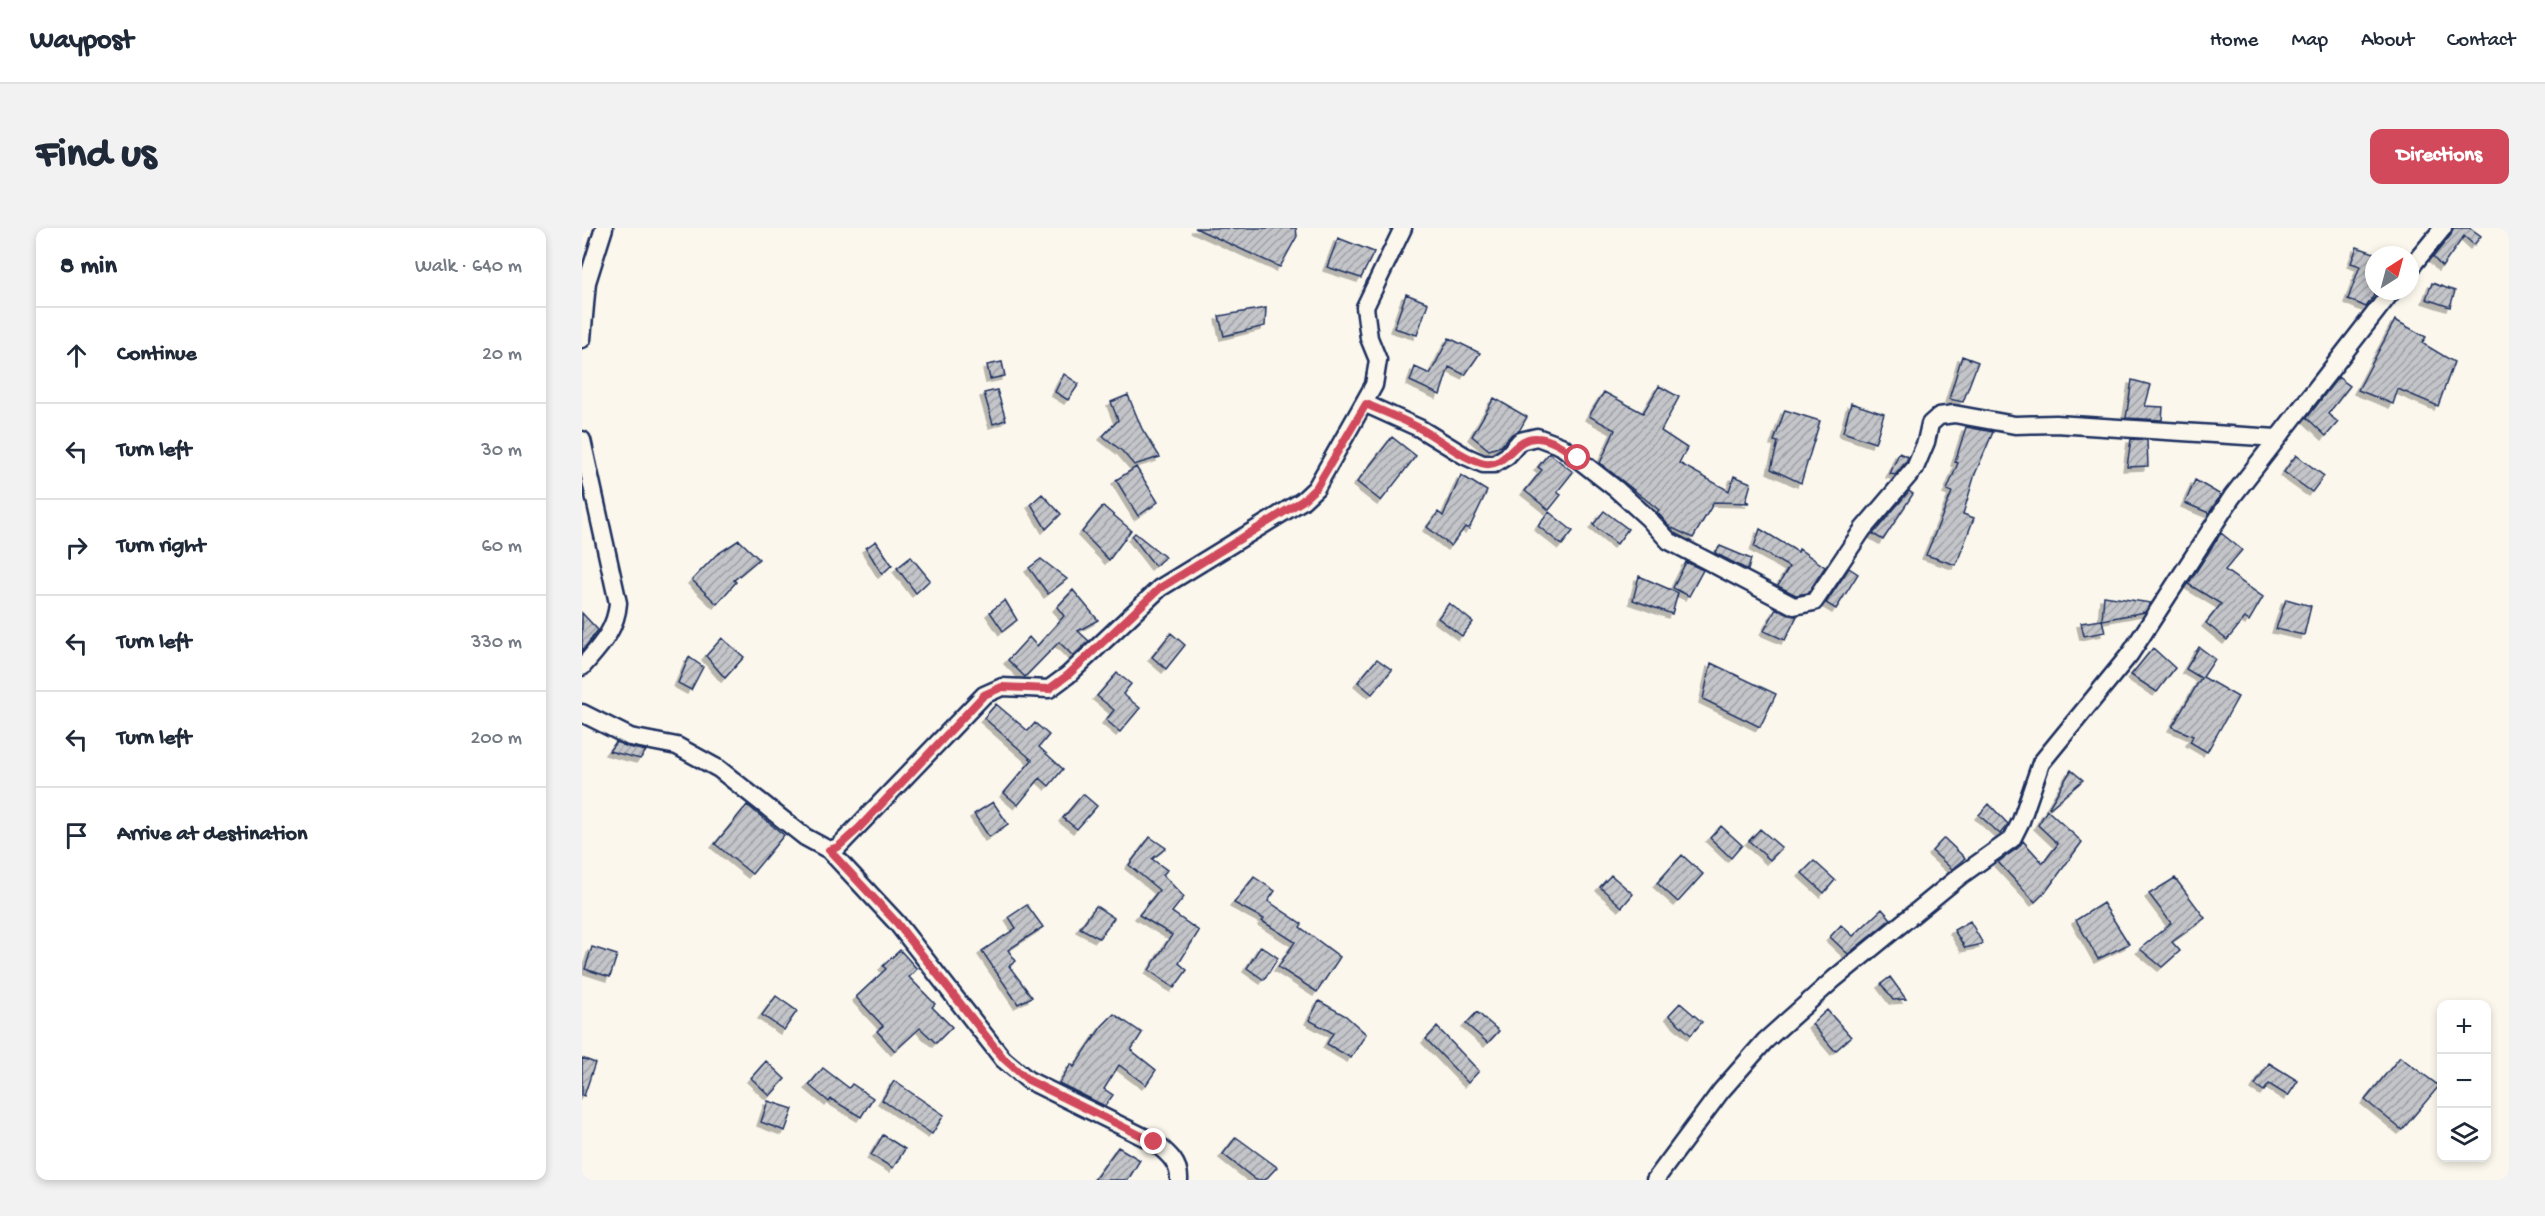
<!DOCTYPE html>
<meta charset="utf-8">
<style>
body{margin:0;font-family:"Gochi Hand",sans-serif;background:#f2f2f3;color:#1f2937}
.controls{position:absolute;right:18px;bottom:18px;display:grid;overflow:hidden;border-radius:12px;box-shadow:0 3px 9px #0003}
.controls button{width:54px;height:54px;display:grid;place-items:center;padding:0;border:0;border-bottom:2px solid #e0e1e3;background:#fff;color:#1f2937;font:30px sans-serif}
.compass{position:absolute;left:1783px;top:18px;width:54px;height:54px;border-radius:50%;background:#fff;box-shadow:0 3px 9px #0003;rotate:36deg}
.stop{position:absolute;width:18px;height:18px;margin:-14px;border:4px solid #d1495b;border-radius:50%;background:#fff}
.stop.end{background:#d1495b;border-color:#fff;box-shadow:0 2px 6px #0008}
.list{margin:0;padding:0;list-style:none}
h2{display:flex;justify-content:space-between;align-items:center;height:78px;margin:0;padding:0 24px;font-size:26px}
h2 small{font-size:20px;font-weight:400;color:#747a83}
.list li{display:grid;grid-template-columns:39px 1fr auto;gap:18px;align-items:center;box-sizing:border-box;height:96px;padding:0 24px;border-top:2px solid #e0e1e3}
.list b{display:block;font-size:22px;white-space:nowrap}
.list em{font-size:20px;font-style:normal;color:#747a83}
.icon{flex:none;width:33px;height:33px;fill:none;stroke:currentColor;stroke-width:2;stroke-linecap:round;stroke-linejoin:round}
.map{position:relative;flex:none;width:1927px;height:952px;overflow:hidden;border-radius:12px}
header{display:flex;align-items:center;gap:36px;box-sizing:border-box;height:84px;padding:0 30px;background:#fff;border-bottom:2px solid #e0e1e3}
header strong{font-size:28px}
nav{display:flex;gap:33px;margin-inline-start:auto;font-size:21px}
.intro{display:flex;align-items:center;justify-content:space-between;box-sizing:border-box;height:144px;padding:0 36px}
h1{margin:0;font-size:42px}
.button{padding:15px 27px;border-radius:12px;background:#d1495b;color:#fff;font-size:21px;font-weight:700}
main{display:flex;gap:36px;padding:0 36px}
aside{flex:1;background:#fff;border-radius:12px;box-shadow:0 3px 9px #0003}
.map>svg:first-child{display:block}
</style>
<header>
<strong>Waypost</strong>
<nav><a>Home</a><a>Map</a><a>About</a><a>Contact</a></nav>
</header>
<div class="intro"><h1>Find us</h1><a class="button">Directions</a></div>
<main>
<aside>
<h2>8 min<small>Walk · 640 m</small></h2>
<ul class="list">
<li><svg class="icon" aria-label="ahead" viewBox="0 0 24 24"><path d="M12 20V5M6 11l6-6 6 6"/></svg><div><b>Continue</b></div><em>20 m</em></li>
<li><svg class="icon" aria-label="left" viewBox="0 0 24 24"><path d="M17 20v-9H6M10 6l-5 5 5 5"/></svg><div><b>Turn left</b></div><em>30 m</em></li>
<li><svg class="icon" aria-label="right" viewBox="0 0 24 24"><path d="M7 20v-9h11M14 6l5 5-5 5"/></svg><div><b>Turn right</b></div><em>60 m</em></li>
<li><svg class="icon" aria-label="left" viewBox="0 0 24 24"><path d="M17 20v-9H6M10 6l-5 5 5 5"/></svg><div><b>Turn left</b></div><em>330 m</em></li>
<li><svg class="icon" aria-label="left" viewBox="0 0 24 24"><path d="M17 20v-9H6M10 6l-5 5 5 5"/></svg><div><b>Turn left</b></div><em>200 m</em></li>
<li><svg class="icon" aria-label="arrive" viewBox="0 0 24 24"><path d="M6 21V4h12l-3 4 3 4H6"/></svg><div><b>Arrive at destination</b></div></li>
</ul>
</aside>
<div class="map">
<svg width="1927" height="952" viewBox="0 0 1927 952">
<defs>
<pattern id="building-hatch" width="6" height="6" patternUnits="userSpaceOnUse" patternTransform="scale(1.5)"><rect width="6" height="6" fill="#c3c5c9"/><path d="M-1 1l2-2M0 6l6-6M5 7l2-2" fill="none" stroke="#9ea0a6"/></pattern>
<filter id="shadow"><feDropShadow dx="-4" dy="4" stdDeviation="0" flood-color="#0004"/></filter>
</defs>
<rect width="100%" height="100%" fill="#fbf7ec"/>
<filter id="ink" filterUnits="userSpaceOnUse"><feTurbulence type="fractalNoise" baseFrequency=".0167" numOctaves="2"/><feDisplacementMap in="SourceGraphic" scale="12" xChannelSelector="R" yChannelSelector="G"/><feConvolveMatrix kernelMatrix="1 2 1 2 8 2 1 2 1" color-interpolation-filters="sRGB"/></filter>
<g filter="url(#ink)">
<path fill="url(#building-hatch)" stroke="#1b2f5e" stroke-width="1.5" filter="url(#shadow)" d="M613,0H714L715,8L698,39Z
M1871,0H1888L1899,8L1892,17L1882,8L1860,39L1851,29L1869,7Z
M756,10L792,24L779,50L745,39Z
M1775,19L1792,25V63H1795L1784,79L1766,71L1778,38L1769,35Z
M1850,55L1873,63L1868,79L1844,71Z
M824,66L846,75L835,107L812,100Z
M684,80L683,98L642,108L637,88Z
M1813,92L1844,109L1840,115L1872,134L1856,178L1816,161L1811,176L1776,162Z
M867,110L898,125L883,147L867,139L858,167L828,153L833,139L848,146Z
M1380,128L1396,134L1381,174L1367,171Z
M420,134L423,148L408,151L405,137Z
M482,146L497,156L486,172L473,164Z
M1756,149L1768,158L1746,186L1756,194L1744,208L1725,190Z
M1550,152L1569,157L1563,178L1581,179L1580,192L1544,190Z
M1077,158L1097,169L1079,203L1105,220L1097,235L1147,263L1152,248L1169,255L1164,273L1168,275L1132,274L1111,310L1088,299L1075,284L1077,282L1018,235L1033,202L1007,188L1022,164L1061,185Z
M415,162L424,192L411,196L402,165Z
M546,167L560,201L578,229L552,237L540,223L521,208L536,192L529,174Z
M912,170L945,189L937,203L930,206L919,218L907,222L890,208Z
M1269,175L1302,186L1293,215L1261,204Z
M1203,182L1238,193L1219,255L1189,241L1196,214L1192,213Z
M1384,199L1411,204L1393,246L1381,286L1392,290L1374,337L1344,327L1370,264L1365,262L1376,235L1373,234Z
M810,209L834,228L799,273L775,254Z
M1549,211L1565,212L1566,238L1545,239Z
M967,225L991,244L975,264L979,267L967,282L943,263L960,242L956,239Z
M1317,225L1326,229L1324,234L1313,247L1308,246Z
M1714,227L1742,248L1730,264L1702,244Z
M554,239L576,274L556,288L534,252Z
M879,247L905,263L887,301L883,299L869,318L845,299L856,284L861,288Z
M1613,252L1639,267L1627,285L1603,275Z
M1327,263L1331,266L1301,312L1291,306Z
M460,266L479,286L464,301L449,276Z
M521,278L549,302L527,332L500,304Z
M1022,283L1046,301L1035,316L1011,297Z
M967,284L991,303L980,317L956,298Z
M1178,301L1216,324L1217,321L1243,339L1226,365L1214,367L1196,358L1207,339L1172,319Z
M553,305L583,329L573,338L550,308Z
M1639,305L1660,322L1643,342L1681,369L1667,393L1663,390L1645,412L1624,395L1639,376L1606,356Z
M157,312L177,331L152,352L154,354L135,376L110,352L134,327Z
M294,313L310,337L300,346L284,320Z
M1138,318L1169,331L1166,342L1133,325Z
M329,329L348,352L334,365L315,340Z
M459,331L485,351L466,366L447,340Z
M1104,334L1121,342L1107,368L1091,360Z
M1267,340L1276,346L1254,381L1244,375Z
M1057,348L1096,365L1090,386L1051,372Z
M491,362L516,392L496,403L507,413L491,428L477,414L443,449L426,432L447,409L455,418L482,388L475,379Z
M1522,368L1569,375L1563,384L1520,392Z
M1704,371L1729,378L1722,407L1694,401Z
M423,372L435,392L421,403L408,384Z
M867,375L891,394L880,408L856,390Z
M1194,381L1207,387L1215,388L1203,412L1182,403Z
M0,385L16,402L0,423Z
M1520,392L1523,404L1502,408L1499,395Z
M589,405L603,417L584,441L570,429Z
M140,410L162,429L143,450L124,428Z
M1617,419L1633,431L1621,449L1656,469L1625,524L1608,514L1611,508L1590,499L1619,450L1604,441Z
M1571,420L1593,440L1575,464L1549,447Z
M107,429L121,439L109,462L96,455Z
M795,431L810,442L790,466L776,454Z
M1129,435L1194,466L1178,499L1121,471Z
M535,445L549,456L541,466L558,480L538,504L524,492L532,482L515,468Z
M414,476L446,503L453,495L467,507L457,519L481,541L467,558L458,550L436,577L422,565L450,532L402,490Z
M34,514L46,519L64,523L58,531L27,523Z
M1489,542L1501,552L1468,580L1467,579Z
M501,566L515,578L495,601L481,590Z
M411,574L426,596L407,609L392,586Z
M1407,576L1426,596L1418,606L1397,587Z
M165,577L202,607L170,646L133,616Z
M1465,582L1500,614L1465,662L1453,674L1416,634L1436,620L1441,613L1461,635L1476,616L1456,597Z
M1139,598L1160,617L1149,630L1128,610Z
M1178,601L1200,620L1188,632L1167,613Z
M568,609L584,620L570,631L585,642L581,647L602,669L590,684L617,703L597,735L605,742L592,760L567,742L590,707L557,687L577,662L547,637Z
M1362,610L1383,630L1370,641L1350,623Z
M1100,627L1121,646L1096,674L1075,655Z
M1232,633L1253,652L1242,665L1220,645Z
M1029,647L1051,666L1040,679L1018,659Z
M672,649L693,663L686,673L720,696L718,699L758,729L735,764L696,739L713,714L680,693L682,691L652,675Z
M1593,650L1623,690L1590,714L1598,723L1580,739L1558,721L1589,695L1567,666Z
M1521,675L1547,716L1516,731L1494,692Z
M445,677L461,699L426,722L434,733L427,738L450,769L436,776L400,723L434,700L427,689Z
M514,678L532,690L517,710L498,700Z
M1300,681L1309,691L1266,726L1248,709L1259,697L1271,708Z
M1388,693L1401,716L1383,720L1372,702Z
M679,718L696,730L682,752L665,740Z
M10,719L35,727L28,749L3,741Z
M318,722L335,741L327,749L353,776L350,779L370,799L354,815L338,800L313,823L295,803L301,798L274,769L304,741L301,738Z
M1308,749L1324,771L1311,772L1299,756Z
M194,768L215,783L202,802L180,787Z
M737,773L764,788L784,806L769,830L745,816L751,805L727,792Z
M1098,775L1120,794L1109,807L1087,787Z
M1245,782L1269,809L1253,823L1230,796Z
M895,784L917,803L906,815L884,796Z
M532,786L560,805L549,822L574,842L564,857L537,837L522,861L531,867L523,878L477,855L489,836L492,839L520,798Z
M855,799L897,843L886,855L844,811Z
M1818,829L1857,858L1820,902L1783,872Z
M0,830L13,835L2,868L0,867Z
M184,833L203,851L188,868L169,850Z
M1687,835L1716,853L1706,868L1687,856L1682,863L1673,857Z
M241,840L267,860L270,856L291,870L279,889L249,871L247,874L227,857Z
M312,853L362,887L350,906L300,872Z
M186,873L211,881L203,903L179,894Z
M301,907L323,921L311,940L289,927Z
M654,909L695,939L683,952H674L641,926Z
M536,919L558,932L546,952H512Z"/>
<g fill="none" stroke-linecap="round" stroke-linejoin="round">
<g stroke="#1b2f5e" stroke-width="21">
<path id="minor" d="M1828,40L1861,0
M0,111L5,54L22,0
M784,176L837,200L883,228L901,236H912L925,228L938,213L955,209L979,218L1034,261L1066,290L1087,313L1212,378L1232,374L1281,301L1333,240L1344,214L1348,196L1357,188L1372,186L1433,197L1474,196L1695,210
M0,212L36,375C34,403 17,419 0,439
M0,485L48,509L95,518L137,541L223,609L247,622L256,619L402,467L420,459L467,461L486,447L578,360L720,273L734,260L792,157L796,132L787,110L783,79L821,0
M247,622L315,695L421,831L446,852L572,914C584,924 598,934 597,952
M1073,952L1139,863L1183,813L1252,751L1378,648L1430,611L1439,593L1459,535L1548,426L1650,269L1810,63"/>
</g>
<use href="#minor" stroke="#fbf7ec" stroke-width="16"/>
</g>
</g>
<g fill="none" stroke-linecap="round" stroke-linejoin="round" filter="url(#ink)">
<path stroke="#d1495b" stroke-width="8" d="M572,914L446,852L422,831L315,695L247,622L256,619L277,600L402,467L420,459L467,461L486,447L578,360L720,273L734,260L784,176C802,184 821,191 839,201C859,212 877,228 899,235C924,243 931,208 955,210C969,210 985,222 996,230"/>
</g>
</svg>
<div class="controls">
<button>+</button>
<button>−</button>
<button><svg class="icon" aria-label="layers" viewBox="0 0 24 24"><path d="M12 4l9 5-9 5-9-5zM3 14l9 5 9-5"/></svg></button>
</div>
<svg class="compass" viewBox="-18 -18 36 36"><path d="M0-13l5 13h-10z" fill="#e53935"/><path d="M0 13l5-13h-10z" fill="#747a83"/></svg>
<div class="stop" style="left:996px;top:230px"></div>
<div class="stop end" style="left:572px;top:914px"></div>
</div>
</main>
